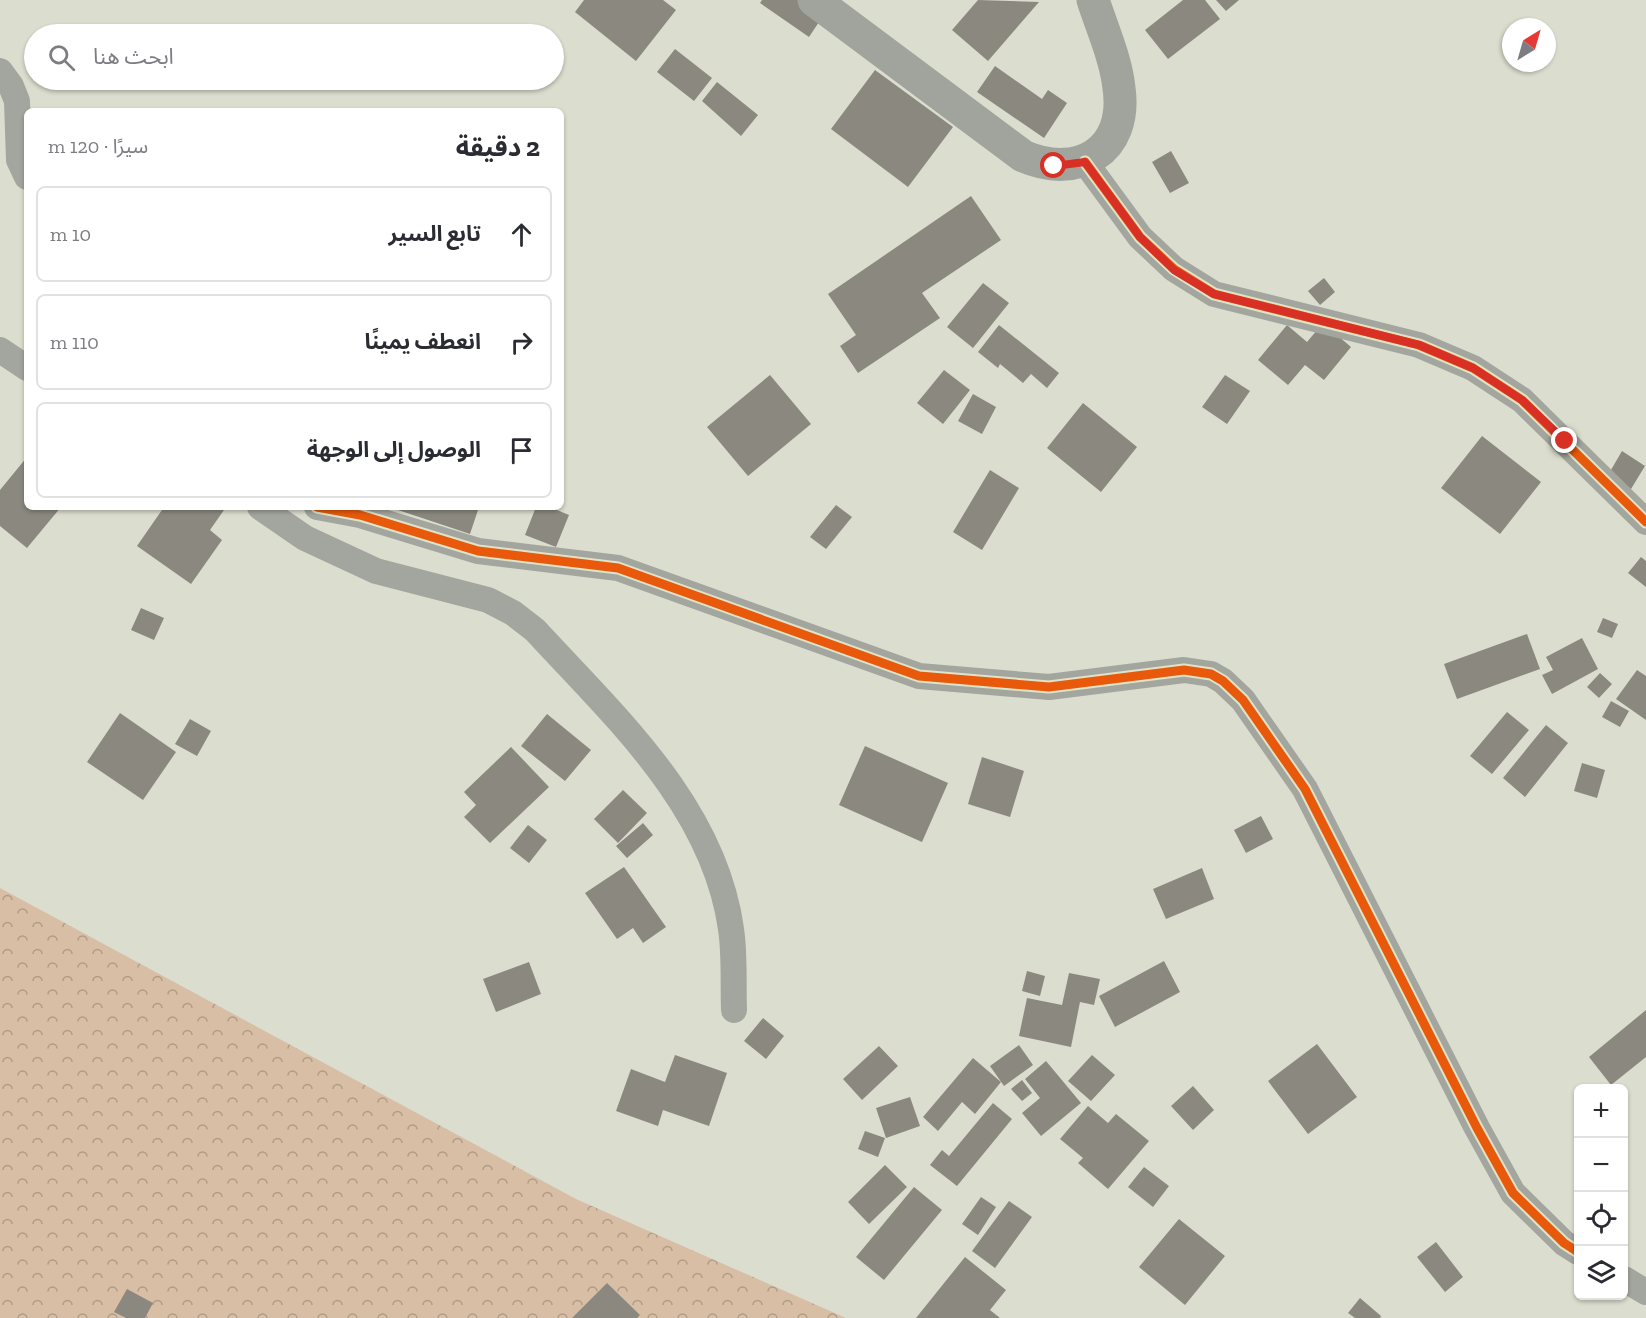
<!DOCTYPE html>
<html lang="ar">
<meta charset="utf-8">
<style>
body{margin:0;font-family:"Zilla Slab","Noto Sans Arabic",serif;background:#f7f7f7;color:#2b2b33;direction:rtl}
.controls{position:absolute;right:18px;bottom:18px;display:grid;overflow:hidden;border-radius:9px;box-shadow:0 2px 4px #0004}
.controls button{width:54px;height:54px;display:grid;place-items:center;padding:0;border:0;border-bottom:2px solid #e1e1e2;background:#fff;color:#2b2b33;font:30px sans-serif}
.compass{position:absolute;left:1502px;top:18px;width:54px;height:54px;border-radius:50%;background:#fff;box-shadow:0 2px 4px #0004;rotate:37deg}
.stop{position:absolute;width:18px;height:18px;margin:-14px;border:4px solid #d93025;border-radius:50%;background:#fff}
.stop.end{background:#d93025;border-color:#fff;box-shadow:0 2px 6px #0008}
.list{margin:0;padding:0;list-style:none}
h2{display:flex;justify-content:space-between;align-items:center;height:78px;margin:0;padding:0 24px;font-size:26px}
h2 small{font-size:20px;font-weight:400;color:#7c7c81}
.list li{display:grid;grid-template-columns:39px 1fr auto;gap:18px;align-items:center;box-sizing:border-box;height:96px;margin:0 12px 12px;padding:0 12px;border:2px solid #e1e1e2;border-radius:9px}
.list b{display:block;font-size:22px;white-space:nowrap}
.list em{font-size:20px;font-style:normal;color:#7c7c81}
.icon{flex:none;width:33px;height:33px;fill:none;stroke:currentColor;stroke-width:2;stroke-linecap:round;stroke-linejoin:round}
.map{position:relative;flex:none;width:1646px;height:1318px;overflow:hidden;direction:ltr}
.search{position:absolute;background:#fff;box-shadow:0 2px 4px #0004;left:24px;top:24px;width:540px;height:66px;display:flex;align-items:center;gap:15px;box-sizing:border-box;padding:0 21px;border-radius:33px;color:#7c7c81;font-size:22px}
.panel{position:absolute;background:#fff;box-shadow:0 2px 4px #0004;left:24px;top:108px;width:540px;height:402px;border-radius:9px;direction:rtl}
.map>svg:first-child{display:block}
</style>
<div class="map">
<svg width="1646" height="1318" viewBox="0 0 1646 1318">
<defs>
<pattern id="forest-crowns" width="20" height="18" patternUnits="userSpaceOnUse" patternTransform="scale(1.5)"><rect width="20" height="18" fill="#d8bea4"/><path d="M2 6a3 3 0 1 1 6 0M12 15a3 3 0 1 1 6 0" fill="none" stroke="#b09b86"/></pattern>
</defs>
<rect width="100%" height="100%" fill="#dbddce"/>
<path fill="url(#forest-crowns)" d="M0,888L576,1199L846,1318H0Z"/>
<path fill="#8b897f" d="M584,0H663L676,10L636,61L575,12Z
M762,0H807L825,13L809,37L760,3Z
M978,0L1039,2L988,61L952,30Z
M1183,0H1205L1220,19L1168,59L1145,30Z
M1216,0H1239L1226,11Z
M675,49L712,78L694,101L657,72Z
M995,66L1042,99L1048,90L1067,103L1044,138L977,92Z
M875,70L953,127L908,187L831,129Z
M717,82L758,115L741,136L702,101Z
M1171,151L1189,183L1170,193L1152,162Z
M971,196L1001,240L922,293L940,318L858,373L840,346L856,335L828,294Z
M1324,278L1335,292L1320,305L1308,291Z
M983,283L1009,303L973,348L947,327Z
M1323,323L1351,347L1324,380L1305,365L1288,385L1258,360L1287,325L1307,342Z
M999,325L1059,373L1047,388L1031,374L1023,383L1000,364L998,368L978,352Z
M944,370L970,390L943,424L917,403Z
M770,375L811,424L748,476L707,427Z
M1225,375L1250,391L1227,424L1202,407Z
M973,394L996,407L982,434L958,421Z
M1083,403L1137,447L1101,492L1047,448Z
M1482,436L1541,482L1500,534L1441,488Z
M1622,451L1645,466L1631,489L1608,475Z
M27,457V507H61L27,548L0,526V490Z
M990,470L1019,488L982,550L953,532Z
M836,505L852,517L826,549L810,537Z
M164,507H220L224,510L210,530L222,540L191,584L137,546Z
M389,507H479L470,534Z
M536,507H558L557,510L569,515L556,547L525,535Z
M1641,557L1646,561V587L1628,573Z
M141,608L164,618L154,640L131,630Z
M1603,618L1618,624L1612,638L1597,632Z
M1527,634L1540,669L1457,699L1444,664Z
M1582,638L1598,669L1552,694L1542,675L1553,670L1546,657Z
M1637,670L1646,676V720L1616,699Z
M1600,673L1612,684L1599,698L1587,687Z
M1611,701L1629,711L1620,727L1602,717Z
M1507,712L1529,730L1492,774L1470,756Z
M120,713L176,752L143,800L87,762Z
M547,714L591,750L565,781L521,746Z
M190,719L211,731L197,756L175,744Z
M1546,725L1568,743L1525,797L1503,778Z
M865,746L948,783L922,842L839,805Z
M511,747L549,787L490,843L464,817L476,805L464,792Z
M982,757L1024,771L1010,817L968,804Z
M1582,763L1605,770L1597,798L1574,791Z
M623,790L647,813L618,843L594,819Z
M1261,816L1273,839L1246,853L1234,830Z
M643,823L653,835L627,858L616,846Z
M528,825L547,840L529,863L510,848Z
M624,867L666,927L643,943L633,928L617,939L585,893Z
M1202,868L1214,899L1166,919L1153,889Z
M1164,961L1180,992L1115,1027L1099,996Z
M529,962L541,994L496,1012L483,979Z
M1027,971L1045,976L1040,996L1022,991Z
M1069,973L1100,979L1094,1005L1080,1002L1071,1047L1019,1036L1027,998L1062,1005Z
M1646,1010V1057L1611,1085L1589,1057Z
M763,1018L784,1036L766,1059L744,1041Z
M1317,1044L1357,1097L1308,1134L1268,1081Z
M1019,1045L1033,1065L1004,1086L990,1066Z
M879,1046L898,1066L862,1100L843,1079Z
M675,1055L727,1073L709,1126L663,1110L658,1126L616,1111L631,1069L665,1082Z
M1092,1055L1115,1075L1091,1101L1068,1081Z
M973,1058L1001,1082L975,1114L962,1102L938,1131L923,1117Z
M1046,1061L1081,1103L1041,1136L1022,1113L1040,1098L1025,1079Z
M1022,1080L1032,1093L1022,1101L1011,1089Z
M1193,1086L1214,1110L1193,1130L1171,1106Z
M910,1097L920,1126L886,1138L876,1108Z
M993,1103L1012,1119L957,1186L930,1165L942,1150L949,1156Z
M1088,1106L1108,1123L1116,1114L1149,1141L1108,1189L1078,1163L1083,1158L1060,1139Z
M865,1131L885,1138L878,1157L858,1149Z
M885,1165L907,1187L869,1224L848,1202Z
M1144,1167L1169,1186L1153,1207L1128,1187Z
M914,1187L942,1210L884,1280L856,1257Z
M981,1197L996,1207L978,1235L962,1224Z
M1009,1201L1032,1217L995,1268L972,1251Z
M1179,1219L1225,1256L1185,1305L1139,1267Z
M1436,1242L1463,1277L1445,1292L1417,1257Z
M965,1257L1006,1290L990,1310L1000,1318H916Z
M607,1283L640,1315L637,1318H572Z
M127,1289L153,1303L145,1318H126L114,1312Z
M1360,1298L1381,1316L1380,1318H1355L1348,1313Z"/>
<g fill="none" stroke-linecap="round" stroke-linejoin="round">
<path stroke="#a3a69e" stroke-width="26" d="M0,71L11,86L17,101L19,160L27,177
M1085,162L1140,237L1174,269L1214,294L1419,345L1473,368L1522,400L1646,522
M0,350L27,368
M260,507L305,538L376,571L488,600L513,613L535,630C614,716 714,806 731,929C735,955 733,984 734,1010
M317,507L360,515L478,551L618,568L919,676L1049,687L1184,670L1211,674L1223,681L1243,700L1305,789L1477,1128L1513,1193L1564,1243L1578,1252
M1624,1279L1646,1292"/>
<path stroke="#a1a49c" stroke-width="33" d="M814,0L1023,156C1078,180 1128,151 1119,88C1116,59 1102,28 1093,0"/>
<g stroke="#dfe3c8" stroke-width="13">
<path id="cycleway" d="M1085,162L1140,237L1174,269L1214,294L1419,345L1473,368L1522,400L1646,522
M317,507L360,515L478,551L618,568L919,676L1049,687L1184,670L1211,674L1223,681L1243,700L1305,789L1477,1128L1513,1193L1564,1243L1578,1252"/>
</g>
<use href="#cycleway" stroke="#e8590c" stroke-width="9"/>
</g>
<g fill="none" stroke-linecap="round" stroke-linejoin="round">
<path stroke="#d93025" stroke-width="8" d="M1054,166L1085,162L1140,237L1174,270L1214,294L1419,345L1473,368L1522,400L1565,441"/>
</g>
</svg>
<div class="controls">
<button>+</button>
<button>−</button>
<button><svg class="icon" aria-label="locate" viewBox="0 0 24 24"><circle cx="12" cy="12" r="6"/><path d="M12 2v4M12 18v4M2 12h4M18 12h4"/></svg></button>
<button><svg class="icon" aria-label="layers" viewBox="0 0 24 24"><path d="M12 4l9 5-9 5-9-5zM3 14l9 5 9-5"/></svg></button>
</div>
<svg class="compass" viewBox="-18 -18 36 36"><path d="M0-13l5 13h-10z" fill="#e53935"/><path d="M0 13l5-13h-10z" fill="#7c7c81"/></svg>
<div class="stop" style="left:1054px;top:166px"></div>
<div class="stop end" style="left:1565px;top:441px"></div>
<div class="search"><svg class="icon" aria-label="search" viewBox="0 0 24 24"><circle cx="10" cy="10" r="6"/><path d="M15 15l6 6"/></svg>ابحث هنا</div>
<section class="panel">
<h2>2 دقيقة<small>سيرًا · 120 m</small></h2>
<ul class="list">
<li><svg class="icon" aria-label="ahead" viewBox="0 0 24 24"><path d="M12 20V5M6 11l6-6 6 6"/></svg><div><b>تابع السير</b></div><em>10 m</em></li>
<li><svg class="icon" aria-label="right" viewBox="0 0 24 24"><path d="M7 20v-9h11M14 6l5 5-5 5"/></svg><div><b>انعطف يمينًا</b></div><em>110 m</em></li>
<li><svg class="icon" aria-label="arrive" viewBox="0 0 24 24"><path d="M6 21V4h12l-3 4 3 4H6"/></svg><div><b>الوصول إلى الوجهة</b></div></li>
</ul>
</section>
</div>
